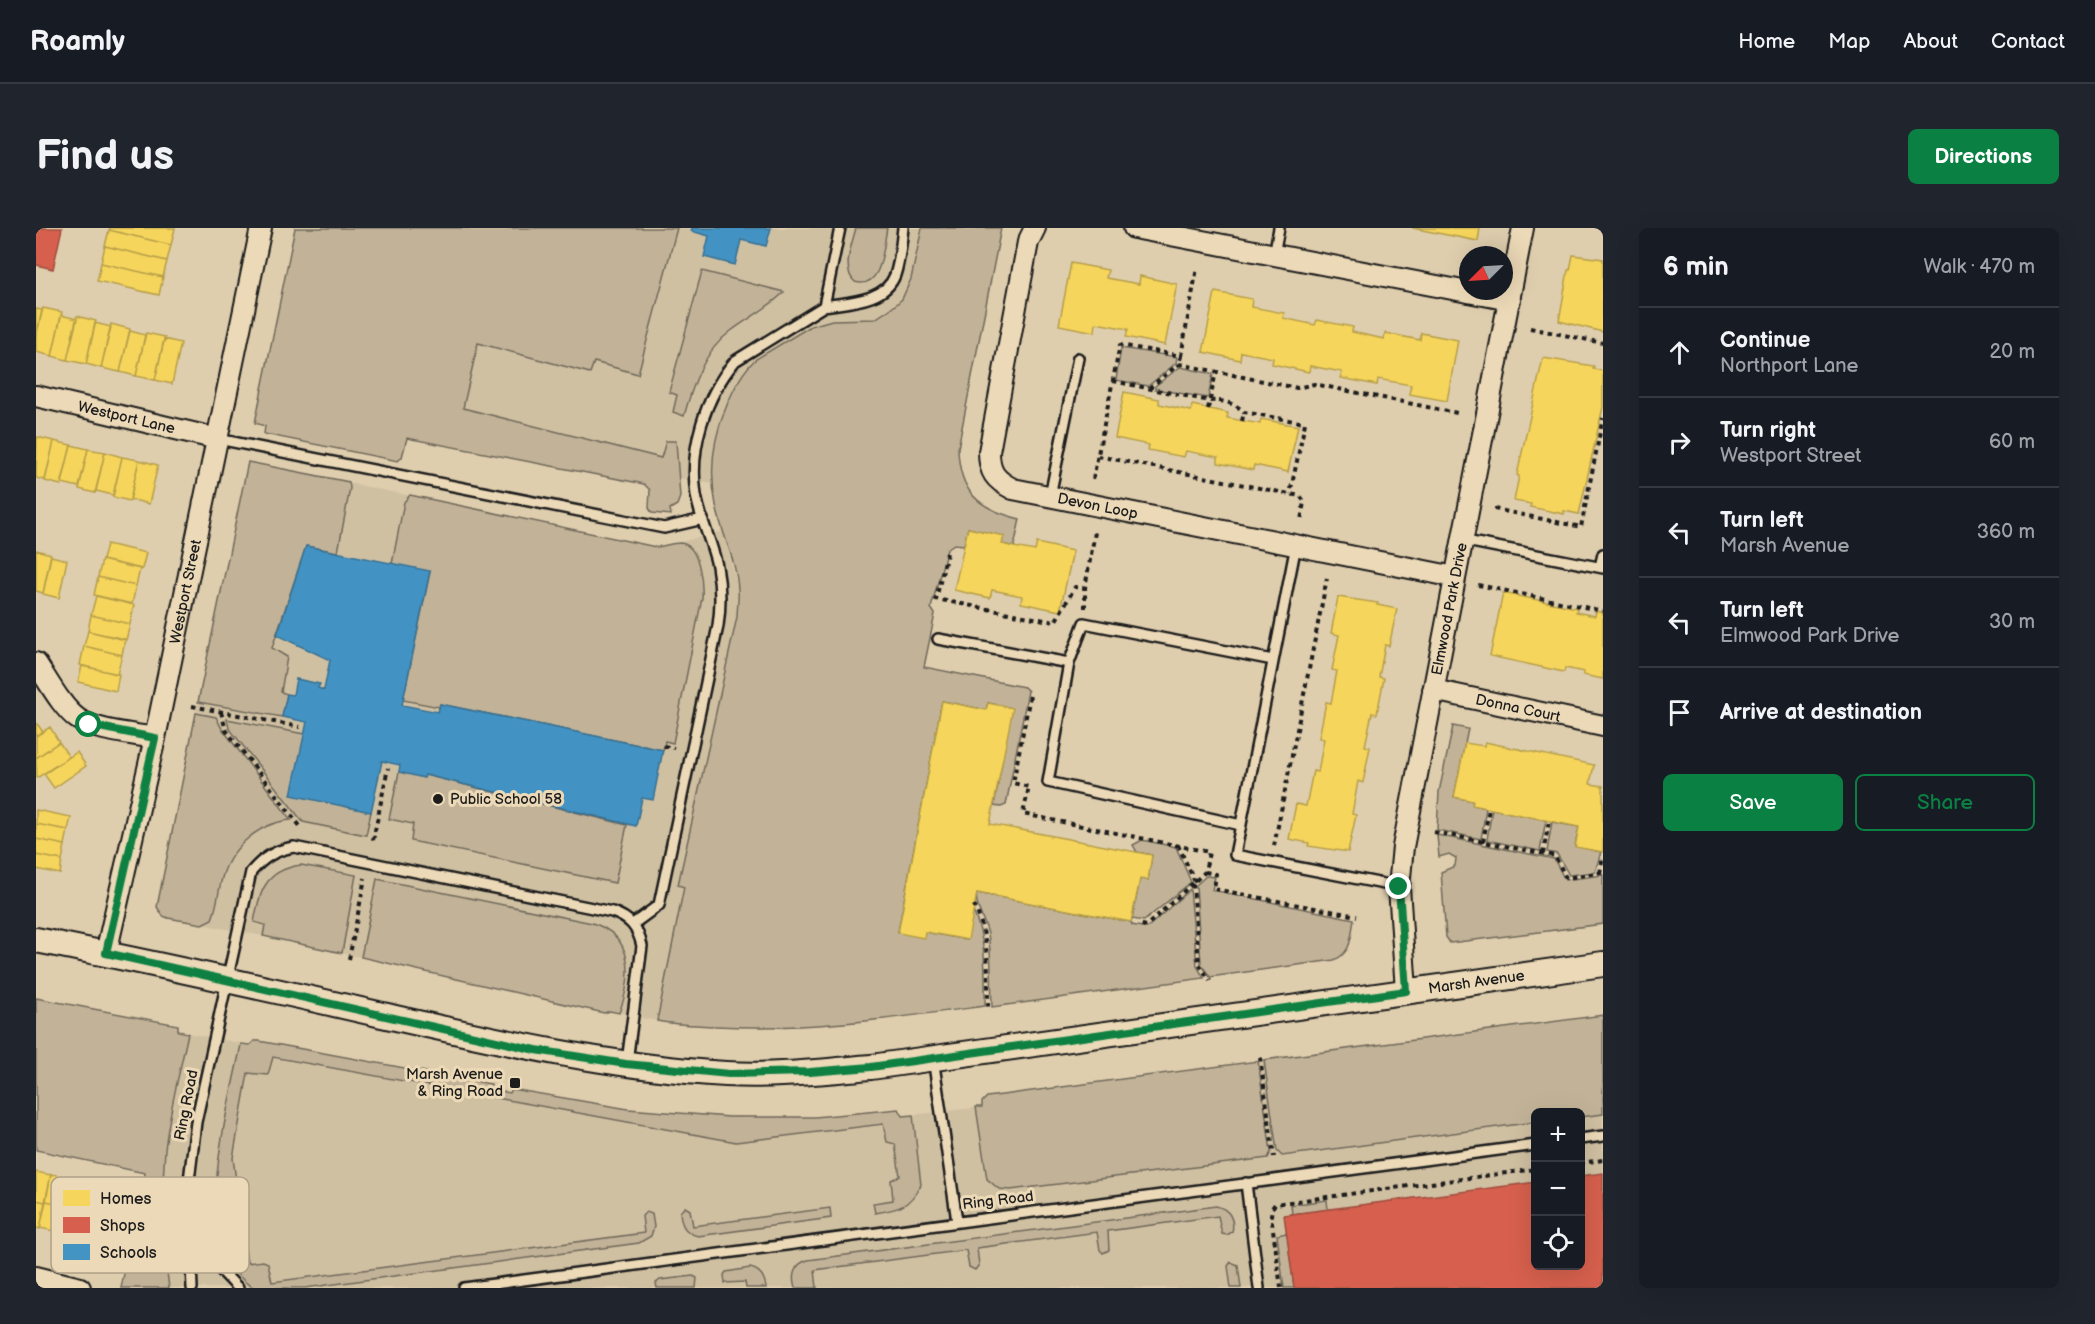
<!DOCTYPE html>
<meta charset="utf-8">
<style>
body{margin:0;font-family:"Balsamiq Sans",sans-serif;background:#20242c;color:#f1f3f6}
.controls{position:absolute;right:18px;bottom:18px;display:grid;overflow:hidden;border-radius:9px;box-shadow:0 6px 24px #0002}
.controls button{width:54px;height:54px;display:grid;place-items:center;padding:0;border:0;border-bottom:2px solid #363941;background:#171b24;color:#f1f3f6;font:30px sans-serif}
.compass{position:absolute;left:1423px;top:18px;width:54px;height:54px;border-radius:50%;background:#171b24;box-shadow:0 6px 24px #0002;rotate:246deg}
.stop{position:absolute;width:18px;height:18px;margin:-14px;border:4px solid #0b8043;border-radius:50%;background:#fff}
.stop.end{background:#0b8043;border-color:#fff;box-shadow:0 2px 6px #0008}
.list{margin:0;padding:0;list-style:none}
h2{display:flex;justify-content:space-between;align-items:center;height:78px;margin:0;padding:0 24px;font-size:26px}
h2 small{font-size:20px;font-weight:400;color:#9ea1a6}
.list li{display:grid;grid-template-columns:39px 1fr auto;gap:18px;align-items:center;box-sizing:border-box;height:90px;padding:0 24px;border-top:2px solid #363941}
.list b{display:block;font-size:22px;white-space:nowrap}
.list p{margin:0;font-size:20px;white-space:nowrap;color:#9ea1a6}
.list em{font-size:20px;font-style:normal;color:#9ea1a6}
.actions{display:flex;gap:12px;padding:18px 24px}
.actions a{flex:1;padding:14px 0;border:2px solid #0b8043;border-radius:9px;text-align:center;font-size:21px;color:#0b8043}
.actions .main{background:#0b8043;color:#fff}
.icon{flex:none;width:33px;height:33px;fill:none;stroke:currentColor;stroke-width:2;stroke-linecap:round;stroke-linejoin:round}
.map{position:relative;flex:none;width:1567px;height:1060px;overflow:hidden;border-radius:9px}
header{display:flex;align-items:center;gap:36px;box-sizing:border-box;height:84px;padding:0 30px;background:#171b24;border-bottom:2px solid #363941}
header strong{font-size:28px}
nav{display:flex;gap:33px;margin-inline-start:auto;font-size:21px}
.intro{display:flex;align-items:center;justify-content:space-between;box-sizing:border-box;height:144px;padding:0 36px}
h1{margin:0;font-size:42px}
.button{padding:15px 27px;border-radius:9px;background:#0b8043;color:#fff;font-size:21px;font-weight:700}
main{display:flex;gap:36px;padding:0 36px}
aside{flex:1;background:#171b24;border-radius:9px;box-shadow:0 6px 24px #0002}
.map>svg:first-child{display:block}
</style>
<header>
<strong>Roamly</strong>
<nav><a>Home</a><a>Map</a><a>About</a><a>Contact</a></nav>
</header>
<div class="intro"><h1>Find us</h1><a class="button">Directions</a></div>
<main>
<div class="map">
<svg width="1567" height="1060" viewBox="0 0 1567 1060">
<rect width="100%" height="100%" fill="#dfceae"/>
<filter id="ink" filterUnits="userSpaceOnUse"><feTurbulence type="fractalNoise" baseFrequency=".0167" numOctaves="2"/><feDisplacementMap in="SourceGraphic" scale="12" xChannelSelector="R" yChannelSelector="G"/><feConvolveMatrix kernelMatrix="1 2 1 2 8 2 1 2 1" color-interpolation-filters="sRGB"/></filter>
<g filter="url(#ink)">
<path fill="#d0c0a2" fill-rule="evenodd" d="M269,0H965L907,298L235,176Z
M212,234L620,319L637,316L687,303L702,360L701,389L642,657L648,658L621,793L227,708L132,690L123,684L121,673Z
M1567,787V1060H100L152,805L214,817L218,813H223L455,856L454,861L474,865L476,861L592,881L651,886L725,889H779L863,881L867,888L946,879V874L951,869ZM1500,884H1544V1038H1500Z"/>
<path fill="#c2b398" stroke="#6f685a" stroke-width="1.5" d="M259,0H641L602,146L558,134L554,145L442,115L427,180L625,230L630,213H640L644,269L641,277L634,281L635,287L616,285L613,280L614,262L608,256L371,210L366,229L362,233L228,206L229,198L219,195Z
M820,0H851C847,18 847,62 819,54C805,42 816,16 820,0Z
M886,0H965L922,220C923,265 943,281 984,291L978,319L966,316L967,308L932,300L928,317L918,316L911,321L895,380L899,386L888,439L988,459L992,463L970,577L965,579L958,578L976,480L952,475L950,482L906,473L862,704H889L931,712L937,683C951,713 949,746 949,778C860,790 771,803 680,798C661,797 640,797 621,793L648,659L642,657L701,389C701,380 703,371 702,362C701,333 685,305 680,277C673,244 677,212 689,182C696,164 705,144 720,131L775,98L796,92L839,91L857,79L866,71L875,51Z
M666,43L748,64C733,80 713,89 695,103C668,123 657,156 648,188L637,184L641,167L633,164Z
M1085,120L1141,129L1140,135L1112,158L1080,152Z
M1144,139L1177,146L1172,170L1119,161V158Z
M212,234L313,254L314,260L302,324L270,318L236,420L251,429L245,464L251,466L246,489L162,474Z
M374,267L620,319C628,318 636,315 644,315C664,316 667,356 666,370L637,515L629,513L627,522L404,476L403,479L367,472L394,344L356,336L368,274Z
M160,485L180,489L185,499L255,592C222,595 192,621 185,654C182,666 181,679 176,691L166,696L132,690L127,688L121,679Z
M191,491L268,506L335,584L330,607L267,594L193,500Z
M1417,498L1432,501L1418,569L1437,573V577L1450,580L1445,611L1401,602L1403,564Z
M363,544L388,549L389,547L591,597L579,655L375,613L377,596L353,591Z
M1456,581L1510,592L1504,623L1451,612Z
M1516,594L1543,599L1539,618L1565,624L1559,644L1533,647L1521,626L1511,624Z
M1401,607L1518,631L1529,652L1567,647V696L1414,715L1410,709L1405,644L1419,638L1420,630L1413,626L1403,629Z
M1106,612L1140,619L1155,654L1108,693L1096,691L1104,651L1112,652L1116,627L1101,624L1097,617Z
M265,637L320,647L306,725L227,708L229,697L218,694C224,663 229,642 265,637Z
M1170,648L1179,649L1176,662L1318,691C1315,708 1316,725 1298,732L1174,749L1165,736L1160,657Z
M341,651L556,695C599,708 597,749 583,785L574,783L568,785L325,729Z
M1154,661L1161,738L1168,750L956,779C955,755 956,729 952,706C949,692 938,678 941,665L1095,694L1096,697L1111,700Z
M0,770L142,797V803L152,805C144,844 133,883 129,922C125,968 127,1015 133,1060H85L109,945L0,922Z
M1567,787V886L1545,889L1544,884H1500L1499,894L1246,928L1241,923L1228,832Z
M218,813H223L455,856L454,861L474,865L476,861L592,881L693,889H779L863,881L867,888L877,887L885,957C872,980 863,981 839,985L837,975L857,972L855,952L864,948L859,916L851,914L847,896L700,914L237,829L232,847L212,845L197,930L211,1035L227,1033L232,1035L236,1054L608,1005L606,988L610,984L616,986L618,999L615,1008L603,1015L269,1060C257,1060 229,1060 219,1060C213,1058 208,1053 204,1049C154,1006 195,872 205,816L214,817Z
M1222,833L1235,924L1232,930L974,962L963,961L951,951L940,879H946V874L951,869Z
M1291,972L1292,982L1256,986L1255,977Z
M1180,978C1193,981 1199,991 1196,1004L1191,1007L1186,1006L1182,988L1072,1003L1073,1022L1067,1025L1064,1022L1061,1004L941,1020L943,1037L939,1042L933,1039L930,1022L779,1042L781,1060H759C755,1048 758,1036 772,1032Z
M649,979L654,982L657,998L794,980L795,990L662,1008C648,1005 645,996 644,984Z
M1251,1005L1258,1060H1248L1241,1007Z
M1195,1034L1202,1037L1205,1060H1195L1192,1038Z
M714,1040C725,1042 729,1050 730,1060H710L709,1054L689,1055L688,1047L690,1044Z
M657,1048L661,1050L660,1060H621L620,1055L624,1052Z"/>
<path fill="#f6d55c" stroke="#b59e49" stroke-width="1.5" d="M74,0H139L135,17L73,2Z
M1376,0H1444L1442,13Z
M73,2L135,17L131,33L69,18Z
M69,18L131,33L127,49L65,35Z
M1537,27L1567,31V104L1523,93L1532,42H1534Z
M65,35L127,49L123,67L61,53Z
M1035,35L1072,42L1070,50L1103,56L1104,48L1141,56L1129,117L1090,109L1092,101L1060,95L1059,104L1023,97Z
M1179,64L1216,71L1215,79L1248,85L1247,90L1279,97L1281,92L1317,99L1316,104L1348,111L1349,105L1384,112L1385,105L1422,112L1411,173L1373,166L1375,157L1342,151L1341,157L1305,150L1306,144L1274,138L1273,144L1236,136L1237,130L1205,124L1204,132L1167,124Z
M7,80L26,84L16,128L0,124V109Z
M0,81L6,82L0,109Z
M25,87L41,91L31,132L16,128Z
M41,88L60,93L50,136L31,132Z
M59,95L75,99L65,140L50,136Z
M75,96L94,101L84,144L65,140Z
M94,103L109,107L100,148L84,144Z
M110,105L129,109L119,152L100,148Z
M128,111L145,115L136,156L119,152Z
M1507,130L1558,138L1557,141L1567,143V179L1543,286L1528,283V286L1494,279L1495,276L1478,273L1483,248L1481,247Z
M1088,164L1123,171V176L1155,183L1156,177L1192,185L1191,190L1224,196L1225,191L1262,198L1252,244L1218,237L1217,242L1182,235V229L1150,223L1148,229L1112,222L1113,217L1079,210Z
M1,209L18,213L9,252L0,250Z
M18,213L35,217L25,257L9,253Z
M35,217L52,221L43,259L26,255Z
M52,221L69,224L59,265L43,261Z
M69,224L86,229L77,267L60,263Z
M86,229L103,232L94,273L77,269Z
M103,232L122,237L113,276L94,271Z
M932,300L968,308L966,316L978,319L999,323L1001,315L1037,323L1024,383L985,375L986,368L956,362L954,370L918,362Z
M71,316L110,325L106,341L67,332Z
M0,322L15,326L7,365L0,363Z
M15,328L31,332L23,370L7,366Z
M66,332L104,341L100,358L62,349Z
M62,349L100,358L96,376L58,367Z
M1467,365L1541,380L1540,384L1559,388L1560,383L1567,385V451L1547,447L1548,444L1529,440L1528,444L1454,428Z
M60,368L98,377L94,396L55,387Z
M1302,369L1342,375L1341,377L1361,381L1353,418L1349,417L1343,449L1348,450L1341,486L1336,485L1329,518L1334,519L1327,555L1322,553L1316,586L1320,587L1312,624L1272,618L1273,615L1253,611L1260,576L1270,578L1277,543L1282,544L1288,511L1283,510L1290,474L1295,475L1301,443L1296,442L1303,407L1295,405Z
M55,387L94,396L90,412L52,403Z
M52,403L89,411L86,427L48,418Z
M48,418L86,427L81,446L44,437Z
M46,438L83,446L80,463L42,454Z
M906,473L950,482L952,475L977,480L954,596L1116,627L1112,652L1104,651L1095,694L941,665L932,712L889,704L888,710L862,705Z
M0,494L7,504L0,508Z
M14,499L23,514L0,530V508Z
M23,514L33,529L1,550L0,530Z
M1449,514L1558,537L1554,556L1567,558V624L1539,619L1543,599L1436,577L1437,573L1418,569L1429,515L1448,518Z
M41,524L50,538L18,560L8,546Z
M0,582L35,589L32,602L0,596Z
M0,596L32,602L29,617L0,611Z
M0,611L29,617L26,632L0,627Z
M0,627L26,632L24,646L0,641Z
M0,944L15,947L9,974L0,972Z
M15,946L39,951L34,978L10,973Z
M0,972L9,974L4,1001L0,1000Z
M10,973L34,978L28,1005L4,1000Z"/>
<path fill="#d6604d" stroke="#9e4c3e" stroke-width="1.5" d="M0,0H26L17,41L0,37Z
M1567,945V1060H1258L1248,987L1500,954V1038H1544V948Z"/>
<path fill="#4393c3" stroke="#376f91" stroke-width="1.5" d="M656,0H735L730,18L705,12L699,37L668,29L673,8L655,3Z
M270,318L394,343L366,477L402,484L404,476L627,522L617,572L606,570L600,598L389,547L388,550L363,544L364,537L346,533L335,584L255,567L271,494L246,489L251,466L257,467L260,451L284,456L282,460L288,462L294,432L241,407Z"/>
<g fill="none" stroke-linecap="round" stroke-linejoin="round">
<g stroke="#1c1c1c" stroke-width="14">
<path id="service" d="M1238,27L1243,0
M788,78C812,74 849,74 859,47C864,33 865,15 867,0
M182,211L628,300L667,291
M1014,268L1042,130
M1425,312L1567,340
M1260,317L1199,627L1363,659
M1564,339L1567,326
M902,411L1033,435L1048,395L1237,432
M1033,435L1012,554L1205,597
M597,696L623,677L682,398C685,377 685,359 681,338C676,314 664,291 660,267C653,220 669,169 699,133L788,78L804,0
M897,830L921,993
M1544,911L1567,908
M1210,955L1223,1060
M153,1009L202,1060
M156,1060L152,961L160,894L215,644C227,630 239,622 258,619L576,684C594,690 602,700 606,718L591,834
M428,1060L1500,917"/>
</g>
<g stroke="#1c1c1c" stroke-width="24">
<g id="minor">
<path id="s1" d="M999,0L992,14L953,224C953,244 959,252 977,261L1419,349"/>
<path d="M1098,0L1474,72"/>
<path id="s2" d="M0,168L182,211"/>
<path d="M0,435C11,451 26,480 42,491C60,503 98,506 119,510"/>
<path id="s3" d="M1397,462L1567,498"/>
<path id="s4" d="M70,725L119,510L225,0"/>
<path id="s5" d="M1370,763L1363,659L1367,619L1487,0"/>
<path d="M0,1049L44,1060"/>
</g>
</g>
<g stroke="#1c1c1c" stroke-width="28">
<g id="tertiary">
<path id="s6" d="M0,712C114,734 228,760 342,786C457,812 572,839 690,846C738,849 788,843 835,839L1567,736"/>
</g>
</g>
<path stroke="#1c1c1c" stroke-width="4" stroke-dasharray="4.5 4.5" stroke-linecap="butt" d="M1494,100L1567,115
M1145,128L1161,40
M1077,153L1174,173C1187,172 1199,175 1208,184L1269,195L1254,266
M1113,160L1143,136
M1172,181L1180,144
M1206,193L1208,184
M1062,228L1264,268L1268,273L1265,293
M1057,251L1084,117L1145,128L1143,136L1261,160L1278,156L1421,185
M1458,281L1545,299L1567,190
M911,325L900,371L1019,394L1039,359L1049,360
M1442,357L1567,383
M1049,380V360L1059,304
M994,468L977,555L993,559L987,586L1173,624L1169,644L1110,698L1103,696
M156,478L264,499
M185,484L190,502L264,598
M628,518L638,520
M1398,604L1519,628L1530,650L1567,644
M337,612L352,540
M1447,614L1453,581
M1142,617L1159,654
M1238,618L1291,350
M1507,626L1513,593
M1169,644L1180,646L1178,661L1321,688
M1564,645L1567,628
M1157,656L1163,736L1174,753
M938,677C954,710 952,747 952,782
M313,731L329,650
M1224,829L1238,929
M1544,935L1567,932
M1245,1060L1235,987L1236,980L1239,976L1500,941"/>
<use href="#service" stroke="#ecd9b7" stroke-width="9"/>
<use href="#minor" stroke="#ecd9b7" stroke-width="20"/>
<use href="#tertiary" stroke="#ecd9b7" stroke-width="24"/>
</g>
</g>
<g fill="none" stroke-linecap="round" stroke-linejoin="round" filter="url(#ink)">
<path stroke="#0b8043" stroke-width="8" d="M53,497L119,510L70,725L500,822L590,836L693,846L774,844L835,839L1370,763L1363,659"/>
</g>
<g fill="#1c1c1c" stroke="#ecd9b7" stroke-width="2">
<circle cx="402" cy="571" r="6"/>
<rect x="473" y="849" width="12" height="12" rx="3"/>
</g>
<g text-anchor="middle" stroke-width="6" stroke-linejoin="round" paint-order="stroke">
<g font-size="15" fill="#1c1c1c" stroke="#ecd9b7">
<text dy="5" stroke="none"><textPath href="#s2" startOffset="93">Westport Lane</textPath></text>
<text dy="5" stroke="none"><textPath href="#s1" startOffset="363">Devon Loop</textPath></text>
<text dy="5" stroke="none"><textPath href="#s4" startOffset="370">Westport Street</textPath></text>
<text dy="5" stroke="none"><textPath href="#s5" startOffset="387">Elmwood Park Drive</textPath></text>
<text dy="5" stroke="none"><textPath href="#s3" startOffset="87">Donna Court</textPath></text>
<text dy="5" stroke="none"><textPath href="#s6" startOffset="1460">Marsh Avenue</textPath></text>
<text transform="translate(150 877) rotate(-79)" y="5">Ring Road</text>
<text transform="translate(962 972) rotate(-7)" y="5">Ring Road</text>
</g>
<g font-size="15" fill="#1c1c1c" stroke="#ecd9b7" text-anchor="start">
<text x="414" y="576">Public School 58</text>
<text x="467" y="851" text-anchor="end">Marsh Avenue<tspan x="467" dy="17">&amp; Ring Road</tspan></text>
</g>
</g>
<rect x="15" y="949" width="198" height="96" rx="9" fill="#ecd9b7" stroke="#aea088" stroke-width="1.5"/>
<rect x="27" y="962" width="27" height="16" fill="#f6d55c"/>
<rect x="27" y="989" width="27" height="16" fill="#d6604d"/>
<rect x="27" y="1016" width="27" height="16" fill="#4393c3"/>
<g font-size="16" fill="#1c1c1c">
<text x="64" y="976">Homes</text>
<text x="64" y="1003">Shops</text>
<text x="64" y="1030">Schools</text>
</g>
</svg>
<div class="controls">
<button>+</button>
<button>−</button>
<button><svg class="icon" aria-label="locate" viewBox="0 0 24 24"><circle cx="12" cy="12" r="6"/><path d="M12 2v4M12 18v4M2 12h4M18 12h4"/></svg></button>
</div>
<svg class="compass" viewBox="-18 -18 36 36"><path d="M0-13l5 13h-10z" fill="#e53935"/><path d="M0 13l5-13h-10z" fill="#9ea1a6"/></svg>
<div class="stop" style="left:53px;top:497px"></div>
<div class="stop end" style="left:1363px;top:659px"></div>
</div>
<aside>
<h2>6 min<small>Walk · 470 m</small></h2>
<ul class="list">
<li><svg class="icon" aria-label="ahead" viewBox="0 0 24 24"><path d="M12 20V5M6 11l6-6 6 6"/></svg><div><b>Continue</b><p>Northport Lane</p></div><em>20 m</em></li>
<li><svg class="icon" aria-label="right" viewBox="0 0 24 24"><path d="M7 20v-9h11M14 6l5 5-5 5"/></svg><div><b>Turn right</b><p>Westport Street</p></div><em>60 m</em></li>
<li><svg class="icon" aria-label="left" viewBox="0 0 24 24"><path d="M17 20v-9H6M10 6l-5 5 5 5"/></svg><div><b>Turn left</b><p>Marsh Avenue</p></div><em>360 m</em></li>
<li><svg class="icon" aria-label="left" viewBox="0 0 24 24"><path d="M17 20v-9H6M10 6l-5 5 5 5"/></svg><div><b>Turn left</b><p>Elmwood Park Drive</p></div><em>30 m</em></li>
<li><svg class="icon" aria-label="arrive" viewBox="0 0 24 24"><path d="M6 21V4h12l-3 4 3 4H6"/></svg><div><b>Arrive at destination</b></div></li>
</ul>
<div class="actions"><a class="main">Save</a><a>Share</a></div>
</aside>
</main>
